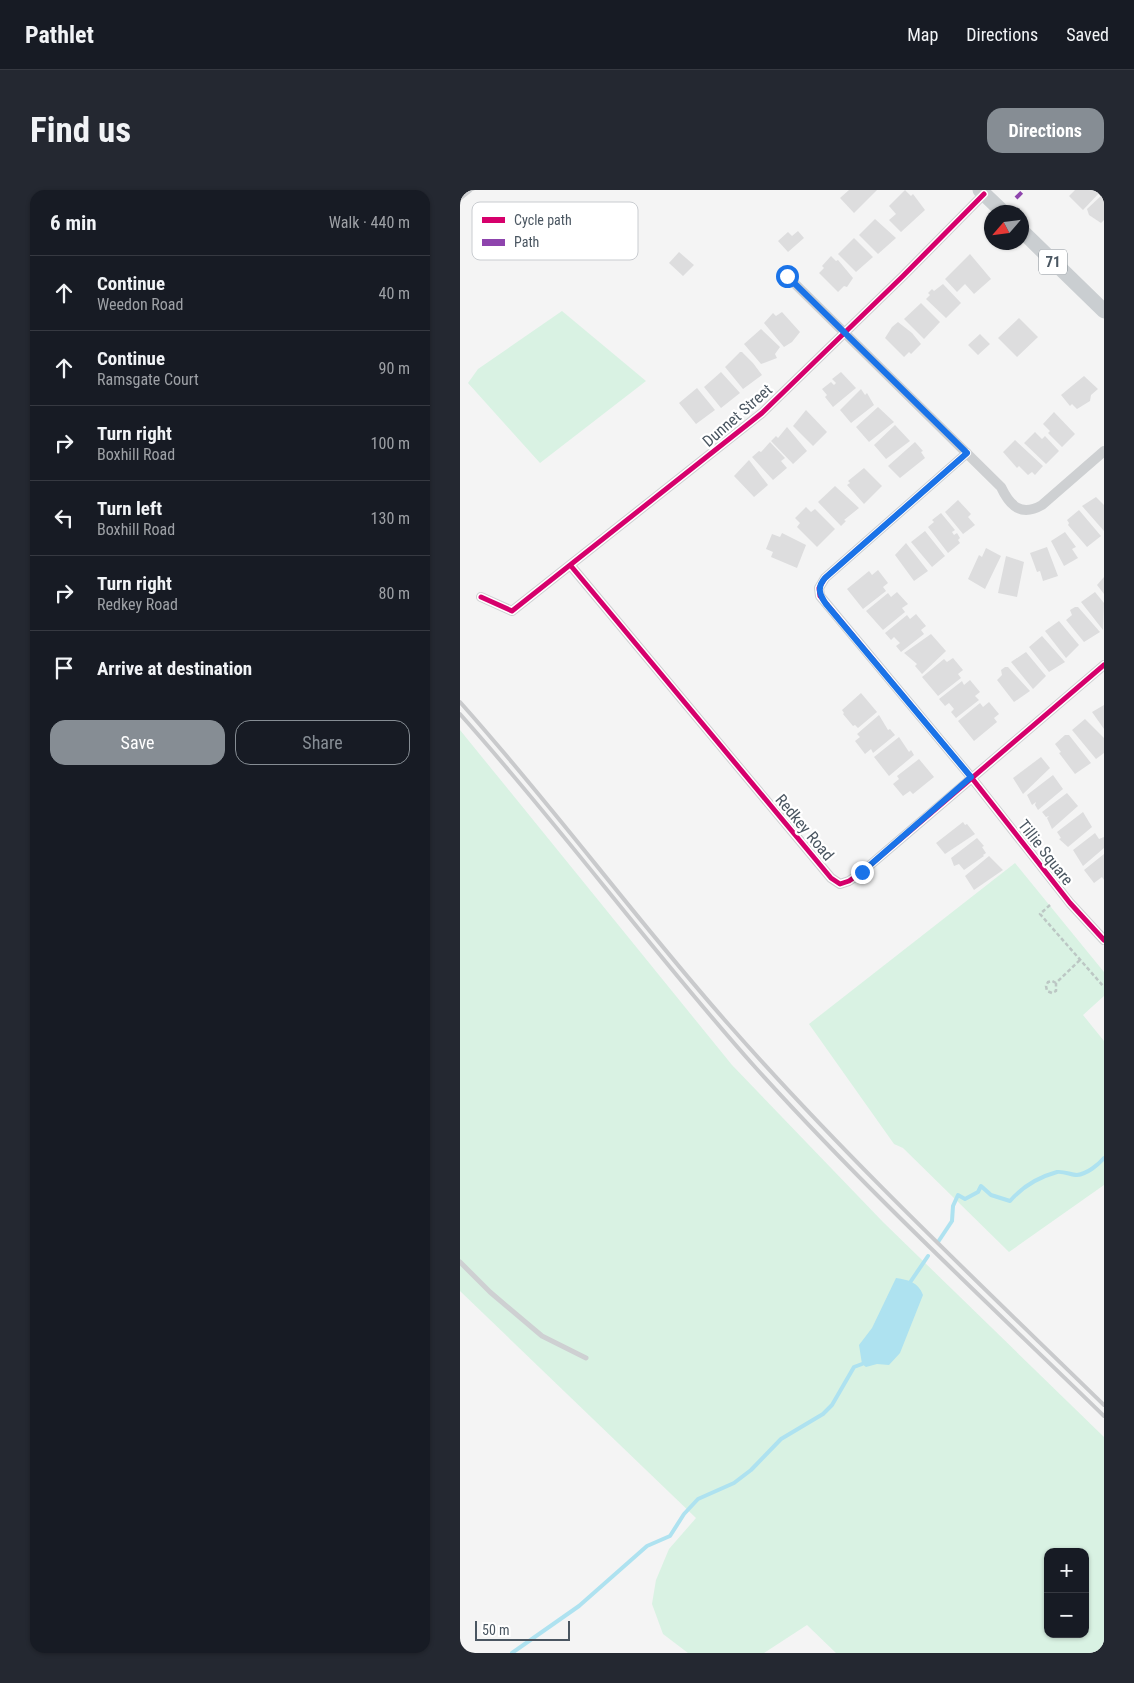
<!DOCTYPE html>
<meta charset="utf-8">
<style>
body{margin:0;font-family:"Roboto Condensed",sans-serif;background:#242831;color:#f1f3f6}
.controls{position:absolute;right:15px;bottom:15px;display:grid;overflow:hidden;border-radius:10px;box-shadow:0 1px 4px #0004}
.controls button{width:45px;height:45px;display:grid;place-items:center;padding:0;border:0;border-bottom:1px solid #363941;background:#171b24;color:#f1f3f6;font:25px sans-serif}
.compass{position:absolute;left:524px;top:15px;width:45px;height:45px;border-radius:50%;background:#171b24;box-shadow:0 1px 4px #0004;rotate:242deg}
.scale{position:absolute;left:15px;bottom:12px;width:95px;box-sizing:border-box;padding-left:5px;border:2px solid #4a5661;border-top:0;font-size:14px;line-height:18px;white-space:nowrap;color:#4a5661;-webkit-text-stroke:4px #fff;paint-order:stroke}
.stop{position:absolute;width:15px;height:15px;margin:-11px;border:4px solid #1a73e8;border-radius:50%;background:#fff}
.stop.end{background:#1a73e8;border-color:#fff;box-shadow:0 1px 5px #0008}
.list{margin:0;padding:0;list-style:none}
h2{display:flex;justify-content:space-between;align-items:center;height:65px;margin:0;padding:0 20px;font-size:21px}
h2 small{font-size:16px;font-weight:400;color:#9ea1a6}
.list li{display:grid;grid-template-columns:32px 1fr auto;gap:15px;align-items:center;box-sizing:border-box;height:75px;padding:0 20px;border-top:1px solid #363941}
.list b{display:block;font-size:19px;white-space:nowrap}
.list p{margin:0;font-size:16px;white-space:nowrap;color:#9ea1a6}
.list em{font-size:16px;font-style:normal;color:#9ea1a6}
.actions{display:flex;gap:10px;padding:15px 20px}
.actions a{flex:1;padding:11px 0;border:1px solid #868d94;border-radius:15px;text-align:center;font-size:18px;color:#868d94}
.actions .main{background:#868d94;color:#fff}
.icon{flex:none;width:28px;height:28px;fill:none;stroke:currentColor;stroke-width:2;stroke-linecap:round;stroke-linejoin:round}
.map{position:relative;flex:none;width:644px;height:1463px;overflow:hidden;border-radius:15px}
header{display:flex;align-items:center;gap:30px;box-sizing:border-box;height:70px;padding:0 25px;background:#171b24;border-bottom:1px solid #363941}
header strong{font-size:24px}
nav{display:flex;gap:28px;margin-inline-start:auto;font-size:18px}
.intro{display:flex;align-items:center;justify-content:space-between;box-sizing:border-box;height:120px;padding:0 30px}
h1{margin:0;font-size:35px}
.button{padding:12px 22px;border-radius:15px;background:#868d94;color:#fff;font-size:18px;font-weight:700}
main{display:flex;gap:30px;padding:0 30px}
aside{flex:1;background:#171b24;border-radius:15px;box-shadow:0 1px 4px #0004}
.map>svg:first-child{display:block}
</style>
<header>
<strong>Pathlet</strong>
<nav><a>Map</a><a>Directions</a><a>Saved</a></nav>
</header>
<div class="intro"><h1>Find us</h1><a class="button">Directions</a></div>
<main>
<aside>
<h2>6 min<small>Walk · 440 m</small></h2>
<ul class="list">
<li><svg class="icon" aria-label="ahead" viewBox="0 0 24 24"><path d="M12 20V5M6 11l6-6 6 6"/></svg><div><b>Continue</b><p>Weedon Road</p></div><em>40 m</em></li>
<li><svg class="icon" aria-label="ahead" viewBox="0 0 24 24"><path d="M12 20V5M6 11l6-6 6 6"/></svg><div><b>Continue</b><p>Ramsgate Court</p></div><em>90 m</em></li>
<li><svg class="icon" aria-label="right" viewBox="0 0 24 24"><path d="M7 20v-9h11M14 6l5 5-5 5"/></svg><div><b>Turn right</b><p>Boxhill Road</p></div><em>100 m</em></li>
<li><svg class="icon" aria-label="left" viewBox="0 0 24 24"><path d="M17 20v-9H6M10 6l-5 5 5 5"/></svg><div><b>Turn left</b><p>Boxhill Road</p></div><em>130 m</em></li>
<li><svg class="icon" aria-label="right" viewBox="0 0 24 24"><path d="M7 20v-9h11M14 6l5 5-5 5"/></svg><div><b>Turn right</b><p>Redkey Road</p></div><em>80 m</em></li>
<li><svg class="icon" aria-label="arrive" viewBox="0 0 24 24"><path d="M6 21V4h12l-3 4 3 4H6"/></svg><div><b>Arrive at destination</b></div></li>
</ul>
<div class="actions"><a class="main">Save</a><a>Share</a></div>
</aside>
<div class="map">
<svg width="644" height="1463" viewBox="0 0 644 1463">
<rect width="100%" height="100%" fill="#f4f4f4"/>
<path fill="#d9f2e3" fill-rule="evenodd" d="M102,121L186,191L80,273L8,193L18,179Z
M0,540L272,875L423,1032L644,1247V1463H376L347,1435L304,1463H228L203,1444L192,1414L196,1390L209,1359L236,1328L0,1101ZM588,1362H625V1444H588Z
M555,673L644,782V806L623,825L644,851V995L549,1062L443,958L434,954L349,834Z"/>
<path fill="#aee2f0" d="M436,1088C449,1090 458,1092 463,1105L440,1163L429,1175L417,1174L406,1177L402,1174L399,1155L412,1138Z"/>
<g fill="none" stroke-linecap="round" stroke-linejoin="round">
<path stroke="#aee2f0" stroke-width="4" d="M478,1052L492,1031L493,1016L498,1005L505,1009L518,1002L521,996L531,1005L550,1011C562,997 579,987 597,982C604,981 611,985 617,985C627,984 638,975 644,968
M451,1091L468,1066
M52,1463L119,1416L187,1356L210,1346L224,1324L238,1309L274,1293L291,1280L321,1249L363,1224L372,1215L394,1177L402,1174"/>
</g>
<path fill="#ddddde" d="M389,0H417L394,23L380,8Z
M445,0L451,6L453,4L465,20L441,42L429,30L436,24L429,16Z
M615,0H642L623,20L609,6Z
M644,3V30L641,33L629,25L627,19Z
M415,29L436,48L418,64L399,45Z
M338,41L344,48L328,62L318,51L328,42L332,46Z
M394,48L413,67L396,82L378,64Z
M219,62L234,75L223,86L209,73Z
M510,64L531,89L514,104L505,94L497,102L485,89Z
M371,66L376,71L378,70L393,88L387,97L384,96L378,102L359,83L364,78L362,76Z
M483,94L501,113L486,128L466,109L470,105L468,103L472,99L474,101Z
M461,113L480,132L464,149L444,129Z
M322,122L340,142L332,152L324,157L304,133L313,123L316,126Z
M559,128L578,147L557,167L538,148Z
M438,132L452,143L461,154L451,164L449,162L444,167L425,148L432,137Z
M301,139L320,157L315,164L317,168L301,174L284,154Z
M520,144L530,154L518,165L508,155Z
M280,162H282L293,173L302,185L283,199L265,177Z
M261,182L280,203L261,218L244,197Z
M381,182L396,198L373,217L365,207L367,205L362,199L371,192L374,195L376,193L372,189Z
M624,186L638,199L631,205L630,211L617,219L612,214L610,216L601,205Z
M237,198L255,220L236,234L219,213Z
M401,199L405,205L407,203L414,215L391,233L380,220Z
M418,217L434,232L409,252L396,237Z
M346,220L367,242L353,256L333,236Z
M594,222L615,244L602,257L588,243L590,241L583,234Z
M435,235L450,251L426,269L414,255Z
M327,237L347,261L333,274L311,251L316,246L318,248Z
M575,242L582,249L585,246L599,261L586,274L564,253Z
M555,250L583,276L575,285L572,282L568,285L559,276L557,278L543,262Z
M310,252L325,268L321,271L327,278L313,290L292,267L299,261L301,262Z
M455,252L463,261L461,262L465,268L440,288L428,276Z
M289,270L308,295L294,307L274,286Z
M404,278L422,296L404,314L387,295L390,293L388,291Z
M375,296L399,318L384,330L386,331L381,336L358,312Z
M636,307L644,315V341L622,316Z
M498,310L511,324L508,327L515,335L503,344L485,322Z
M346,317L351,322L355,319L375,339L357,357L337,337L340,333L335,328Z
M619,320L641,346L627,357L608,335L609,333L607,330Z
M481,323L495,340L492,342L494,345L497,343L500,348L498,350L500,353L488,363L468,337L474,332L472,330Z
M465,341L485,366L472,377L451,352Z
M605,342L616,357L612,359L618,368L604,376L591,351Z
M322,343L346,355L337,378L311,367L313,362L306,359L312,344L320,347Z
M446,353L468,381L454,391L435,365Z
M587,357L598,386L583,391L580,381L577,382L570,363Z
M526,358L541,366L525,399L508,389L519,365L522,367Z
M546,366L564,372L557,407L538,403Z
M418,380L428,393L423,397L426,401L403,419L387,399L409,381L412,385Z
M644,387V404L637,395Z
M437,402L448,414L442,418L445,422L423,440L406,421L428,403L431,407Z
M635,402L644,413L643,440L621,412Z
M615,417H618L640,442L624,452L606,430L612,425L610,420Z
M456,424L466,436L461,440L464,444L441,462L436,456L440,453L434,447L431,450L425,443L447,425L450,429Z
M599,431L619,455L606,468L585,441Z
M471,444L486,461L462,484L455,476L457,474L444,463Z
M582,446L605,472L589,482L569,457Z
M566,462L586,486L573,499L551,472Z
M493,468L503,480L498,484L501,488L478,506L462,487L484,469L487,472Z
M545,477H548L570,501L554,512L537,490L542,485L541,480Z
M510,490L520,502L515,506L519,510L496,528L491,522L494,519L489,513L485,516L479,509L502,491L504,495Z
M401,503L417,522L398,538L395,535L393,536L383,524L384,523L382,520Z
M529,512L539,524L534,528L537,532L514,551L498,531L520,513L523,517Z
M644,515V539L632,522Z
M419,525L428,540L430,539L435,545L413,563L411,559L405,564L395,551L400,547L397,544Z
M625,529L644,548V563L636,569L612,540Z
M605,545H609L631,573L615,584L599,563L601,562L595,554Z
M439,547L449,562L451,560L454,565L429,586L414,567Z
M581,567L590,578L563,604L553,588Z
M459,569L474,587L453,604L450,601L443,606L433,594L439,589L437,586Z
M593,585L603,599L578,620L575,615L576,612L572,615L567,605Z
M607,603L618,616L592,639L587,628L589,626L586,627L582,622Z
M623,622L632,637L608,657L599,649L601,648L597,642Z
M503,632L505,635L507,634L515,644L485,664L476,653Z
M635,643L639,649L644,647V658L623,676L613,660Z
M517,648L524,656L522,657L526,663L523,665L524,666L504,680L499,674L494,676L491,668Z
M644,664V690L642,687L634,693L624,680Z
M529,666L543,680L514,700L505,686Z"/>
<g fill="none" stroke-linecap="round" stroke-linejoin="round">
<path stroke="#bcc7c4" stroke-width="2.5" stroke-dasharray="4 2.5" stroke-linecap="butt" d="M590,715L580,724L644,797
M596,793L592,791L588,792L586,796L587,801L592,803L596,801V793L620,770"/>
<path stroke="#ced0d2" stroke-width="5" d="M0,8L10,0
M0,1072L30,1102L82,1146L126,1168"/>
<path stroke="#ced0d2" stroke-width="10" d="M327,86L541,297C550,316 561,327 582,315L644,261
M507,263L365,388L359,398L360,406L511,587L610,713L644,750
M111,376L371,688L380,694L389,691L402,682L644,475
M21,407L52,421L302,223L443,86L524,4"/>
<path stroke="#caced1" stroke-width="15" d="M520,0L543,22
M562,41L644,121"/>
<path stroke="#c9cacc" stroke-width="4" d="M0,512C94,617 177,731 270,836C387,969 517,1091 644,1215
M0,524C102,638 193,763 295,877C405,999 526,1111 644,1226"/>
<path stroke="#8e44ad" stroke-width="4" stroke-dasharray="8 4" stroke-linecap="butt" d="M556,8L564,0"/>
<g stroke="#fff" stroke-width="8">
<path id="cycleway" d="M507,263L365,388L359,398L360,406L511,587L610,713L644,750
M111,376L371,688L380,694L389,691L402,682L644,475
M21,407L52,421L302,223L443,86L524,4"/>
</g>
<use href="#cycleway" stroke="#d6006c" stroke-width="5"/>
</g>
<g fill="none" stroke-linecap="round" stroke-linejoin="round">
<path stroke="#1a73e8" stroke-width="6" d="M327,86L507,263L365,388C357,397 359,404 366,414L511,587L402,682"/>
</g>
<g text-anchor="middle" stroke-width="4.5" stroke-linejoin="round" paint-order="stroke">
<rect fill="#fff" stroke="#808990" stroke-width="1" x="579" y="59.5" width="28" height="25" rx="4"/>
<g font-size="15" font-weight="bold" fill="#4a5661">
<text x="593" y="77">71</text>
</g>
<g font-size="16" fill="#4a5661" stroke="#fff">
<text transform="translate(277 225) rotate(-41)" y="6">Dunnet Street</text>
<text transform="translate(345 637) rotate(50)" y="6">Redkey Road</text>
<text transform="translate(586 662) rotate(52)" y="6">Tillie Square</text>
</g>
</g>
<rect x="12" y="12" width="166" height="58" rx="8" fill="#fff" stroke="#c9ccd0" stroke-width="1"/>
<rect x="22" y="27" width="23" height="6" fill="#d6006c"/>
<rect x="22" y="49" width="23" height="7" fill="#8e44ad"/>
<g font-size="14" fill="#4a5661">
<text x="54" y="35">Cycle path</text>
<text x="54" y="57">Path</text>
</g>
</svg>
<div class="controls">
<button>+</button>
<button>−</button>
</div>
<svg class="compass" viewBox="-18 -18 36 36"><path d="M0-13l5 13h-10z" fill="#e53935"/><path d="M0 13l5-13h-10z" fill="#9ea1a6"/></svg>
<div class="scale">50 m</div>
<div class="stop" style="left:327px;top:86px"></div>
<div class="stop end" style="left:402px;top:682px"></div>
</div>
</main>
